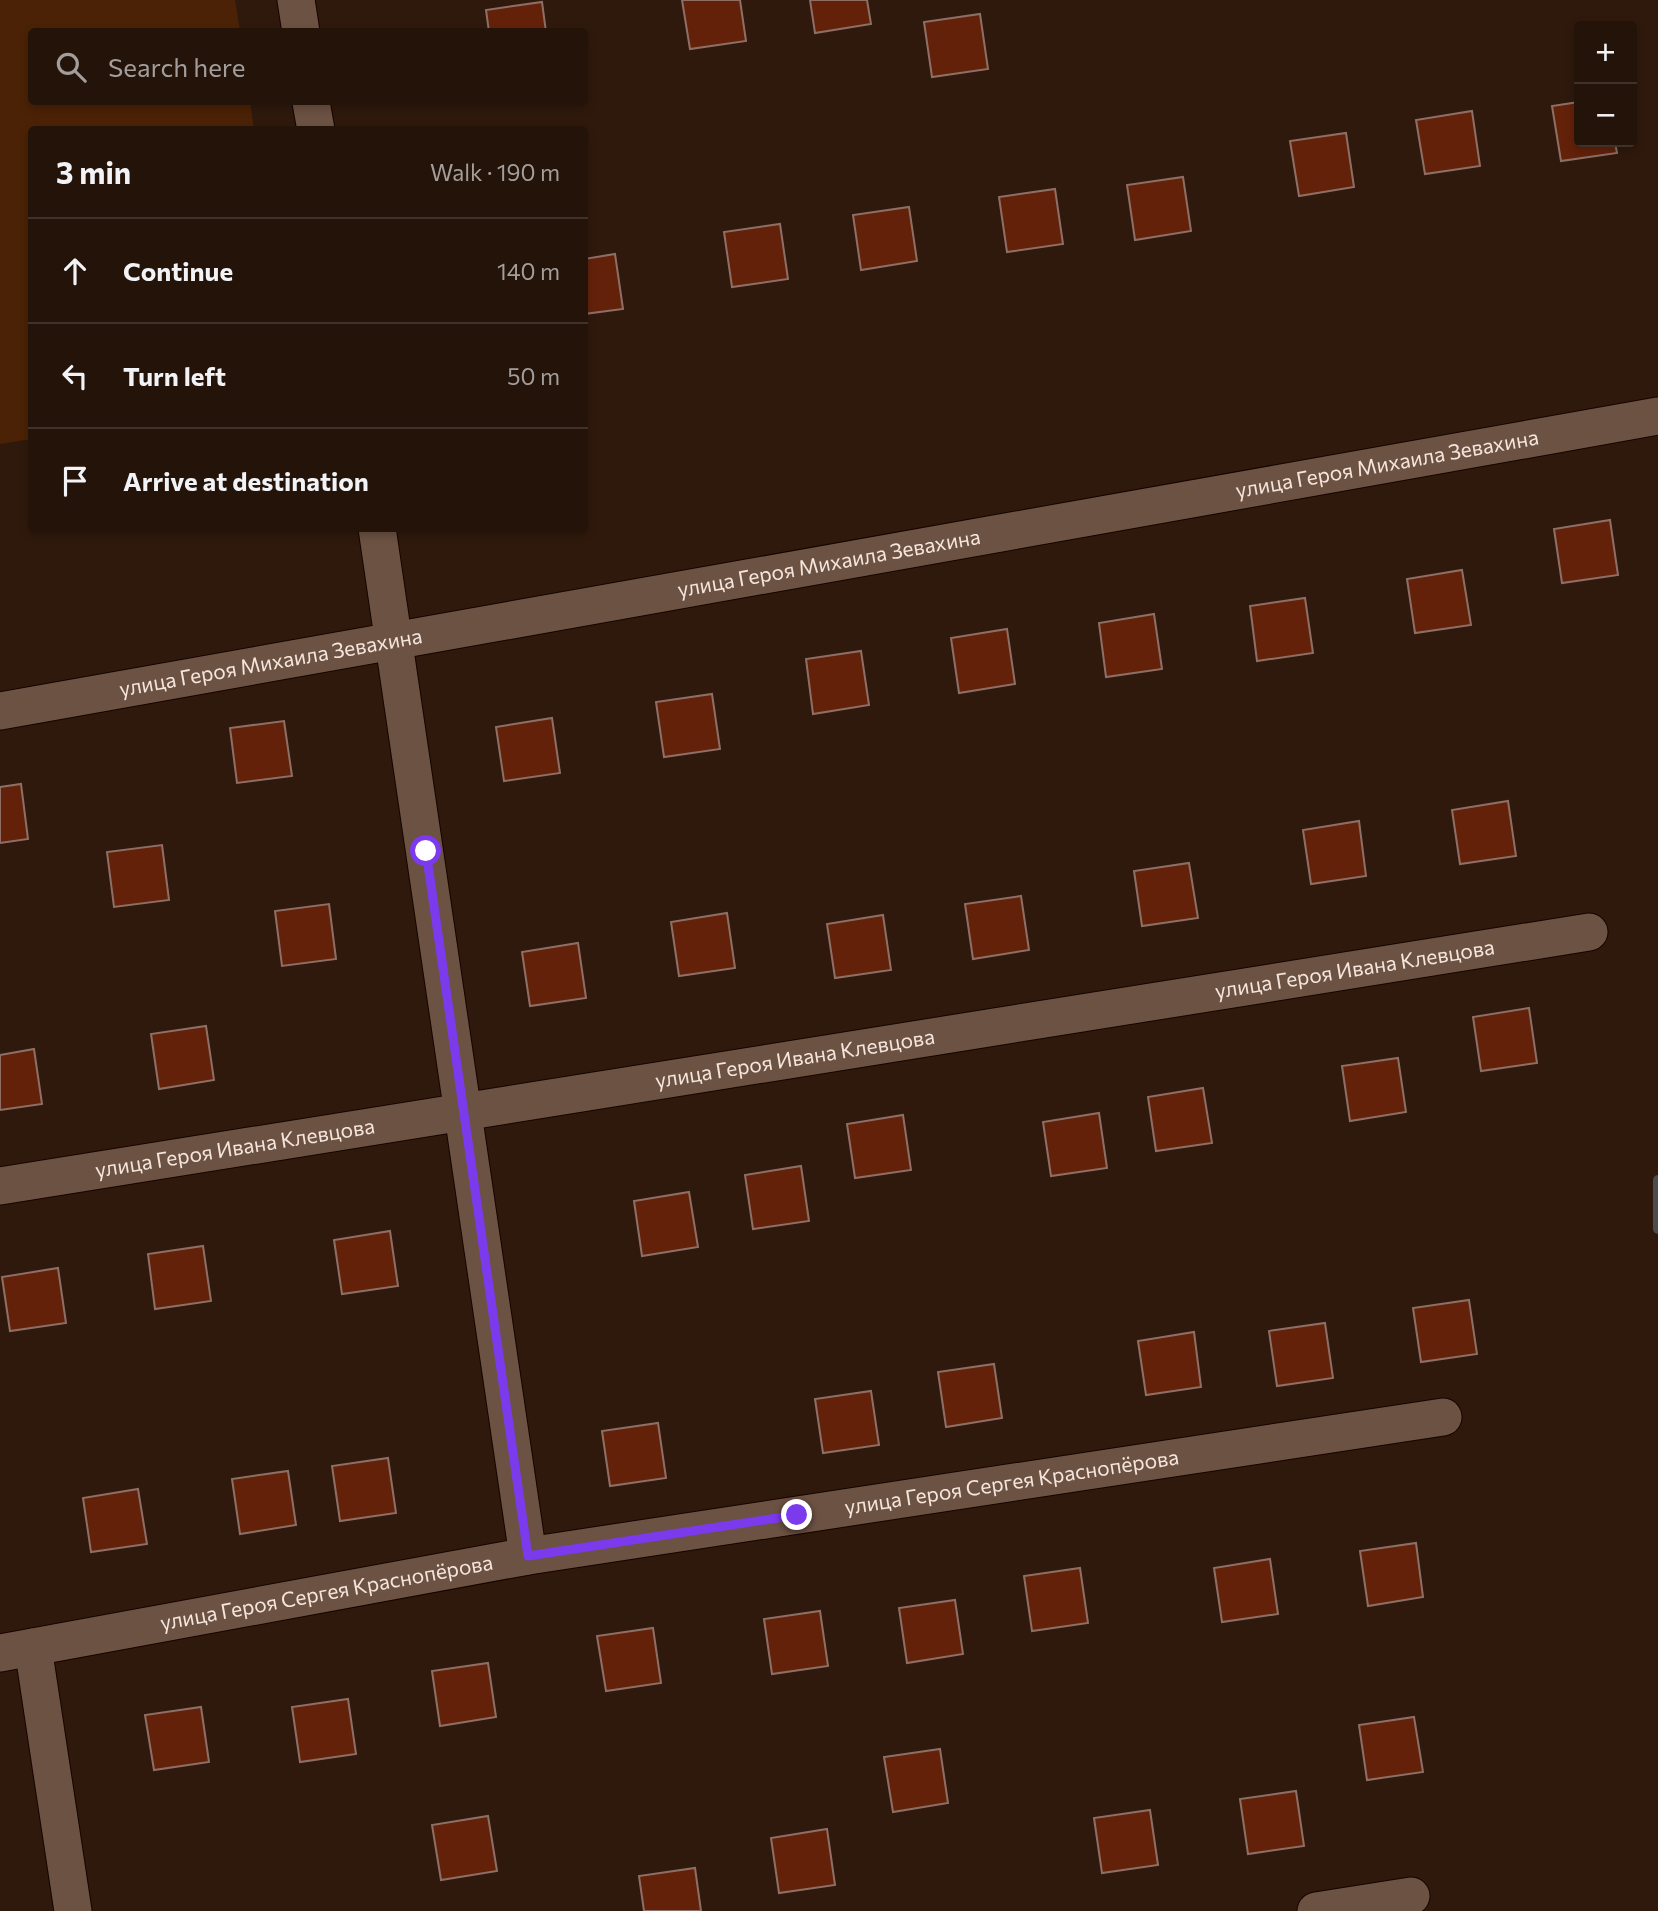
<!DOCTYPE html>
<meta charset="utf-8">
<style>
body{margin:0;font-family:Commissioner,sans-serif;background:#2f2017;color:#f1f3f6}
.controls{position:absolute;right:21px;top:21px;display:grid;overflow:hidden;border-radius:7px;box-shadow:0 4px 10px #0003}
.controls button{width:63px;height:63px;display:grid;place-items:center;padding:0;border:0;border-bottom:2px solid #40322a;background:#231309;color:#f1f3f6;font:35px sans-serif}
.stop{position:absolute;width:21px;height:21px;margin:-16px;border:5px solid #7c3aed;border-radius:50%;background:#fff}
.stop.end{background:#7c3aed;border-color:#fff;box-shadow:0 2px 7px #0008}
.list{margin:0;padding:0;list-style:none}
h2{display:flex;justify-content:space-between;align-items:center;height:91px;margin:0;padding:0 28px;font-size:30px}
h2 small{font-size:23px;font-weight:400;color:#a39e9c}
.list li{display:grid;grid-template-columns:46px 1fr auto;gap:21px;align-items:center;box-sizing:border-box;height:105px;padding:0 28px;border-top:2px solid #40322a}
.list b{display:block;font-size:26px;white-space:nowrap}
.list em{font-size:23px;font-style:normal;color:#a39e9c}
.icon{flex:none;width:38px;height:38px;fill:none;stroke:currentColor;stroke-width:2;stroke-linecap:round;stroke-linejoin:round}
.map{position:relative;flex:none;width:1658px;height:1911px;overflow:hidden}
.search{position:absolute;background:#231309;box-shadow:0 4px 10px #0003;left:28px;top:28px;width:560px;height:77px;display:flex;align-items:center;gap:18px;box-sizing:border-box;padding:0 24px;border-radius:7px;color:#a39e9c;font-size:26px}
.panel{position:absolute;background:#231309;box-shadow:0 4px 10px #0003;left:28px;top:126px;width:560px;height:406px;border-radius:7px}
.map>svg:first-child{display:block}
</style>
<div class="map">
<svg width="1658" height="1911" viewBox="0 0 1658 1911">
<rect width="100%" height="100%" fill="#2f190c"/>
<path fill="#4b2205" d="M0,0H235L240,31L32,32V102H250L254,129L32,130L31,439L0,444Z"/>
<g fill="none" stroke-linecap="round" stroke-linejoin="round">
<path stroke="#4a4c4e" stroke-width="10" d="M1658,1180V1229"/>
</g>
<path fill="#63210a" stroke="#8e6f65" stroke-width="2" d="M682,0H740L746,41L690,49Z
M810,0H867L871,24L815,33Z
M542,2L546,32H489L486,10Z
M980,14L988,69L932,77L924,22Z
M1579,102V142H1615L1617,153L1561,161L1552,106Z
M1472,111L1480,166L1425,174L1416,120Z
M1346,133L1354,187L1299,196L1290,141Z
M1183,177L1191,231L1135,240L1127,185Z
M1055,189L1063,244L1007,252L999,197Z
M909,207L917,261L861,270L853,215Z
M780,224L788,279L732,287L724,232Z
M615,254L623,309L584,314V259Z
M1610,520L1618,575L1562,583L1554,529Z
M1462,570L1471,625L1415,633L1407,579Z
M1305,598L1313,653L1257,661L1250,606Z
M1154,614L1162,669L1106,677L1099,623Z
M1007,629L1015,684L959,693L951,638Z
M861,651L869,705L813,714L806,659Z
M712,694L720,749L664,757L656,702Z
M552,718L560,773L504,781L496,727Z
M284,721L292,776L237,783L230,728Z
M21,784L28,839L0,843V787Z
M1508,801L1516,856L1460,864L1452,810Z
M1359,821L1366,876L1311,884L1303,830Z
M162,845L169,900L114,907L107,852Z
M1189,863L1198,918L1142,926L1134,871Z
M1021,896L1029,950L973,959L965,904Z
M329,904L336,959L282,966L275,911Z
M727,913L735,968L679,976L671,922Z
M883,915L891,970L835,978L827,924Z
M578,943L586,998L530,1006L522,952Z
M1529,1008L1537,1063L1481,1071L1473,1017Z
M206,1026L214,1080L159,1089L151,1034Z
M34,1049L42,1104L0,1110V1055Z
M1398,1058L1406,1112L1350,1121L1342,1066Z
M1203,1088L1212,1143L1156,1151L1148,1097Z
M1099,1113L1107,1168L1051,1176L1043,1122Z
M903,1115L911,1170L855,1178L847,1124Z
M801,1166L809,1221L753,1229L745,1175Z
M689,1192L698,1247L642,1256L634,1201Z
M390,1231L398,1286L342,1294L334,1240Z
M203,1246L211,1301L155,1309L148,1254Z
M58,1268L66,1323L10,1331L2,1277Z
M1469,1300L1477,1354L1421,1362L1413,1308Z
M1325,1323L1333,1378L1277,1386L1269,1331Z
M1194,1332L1201,1387L1146,1395L1138,1341Z
M994,1364L1002,1418L946,1427L938,1372Z
M871,1391L879,1445L823,1453L815,1399Z
M658,1423L666,1478L610,1486L602,1431Z
M388,1458L396,1513L340,1521L332,1466Z
M288,1471L296,1525L240,1534L232,1479Z
M138,1489L147,1544L91,1552L83,1498Z
M1416,1543L1423,1597L1368,1606L1360,1551Z
M1270,1559L1278,1614L1222,1622L1214,1568Z
M1080,1568L1088,1623L1032,1631L1024,1576Z
M955,1600L963,1654L907,1663L899,1608Z
M820,1611L828,1666L772,1674L764,1619Z
M653,1628L661,1683L606,1691L597,1636Z
M488,1663L496,1717L440,1726L432,1671Z
M348,1699L356,1754L300,1762L292,1707Z
M201,1707L209,1762L154,1770L145,1715Z
M1414,1717L1423,1772L1367,1780L1359,1725Z
M940,1749L948,1803L893,1812L884,1757Z
M1296,1791L1304,1846L1248,1854L1240,1799Z
M1150,1810L1158,1865L1102,1873L1094,1818Z
M488,1816L497,1871L441,1880L432,1825Z
M827,1829L835,1885L779,1893L771,1838Z
M695,1868L701,1911H644L639,1876Z"/>
<g fill="none" stroke-linecap="round" stroke-linejoin="round">
<g stroke="#160400" stroke-width="39">
<g id="street">
<path d="M296,0L301,32"/>
<path d="M311,102L316,130"/>
<path d="M377,528L528,1556"/>
<path id="s1" d="M0,711L1658,416"/>
<path id="s2" d="M0,1186L1589,932"/>
<path d="M33,1647L73,1911"/>
<path id="s3" d="M0,1653L528,1556L1443,1417"/>
<path d="M1316,1911L1411,1896"/>
</g>
</g>
<use href="#street" stroke="#6c5243" stroke-width="37"/>
</g>
<g fill="none" stroke-linecap="round" stroke-linejoin="round">
<path stroke="#7c3aed" stroke-width="9" d="M426,851L528,1556L797,1515"/>
</g>
<g text-anchor="middle" stroke-width="5" stroke-linejoin="round" paint-order="stroke">
<g font-size="21" fill="#f5e5dc" stroke="#2f190c">
<text dy="7" stroke="none"><textPath href="#s1" startOffset="1409">улица Героя Михаила Зевахина</textPath></text>
<text dy="7" stroke="none"><textPath href="#s1" startOffset="842">улица Героя Михаила Зевахина</textPath></text>
<text dy="7" stroke="none"><textPath href="#s1" startOffset="275">улица Героя Михаила Зевахина</textPath></text>
<text dy="7" stroke="none"><textPath href="#s2" startOffset="1372">улица Героя Ивана Клевцова</textPath></text>
<text dy="7" stroke="none"><textPath href="#s2" startOffset="805">улица Героя Ивана Клевцова</textPath></text>
<text dy="7" stroke="none"><textPath href="#s2" startOffset="238">улица Героя Ивана Клевцова</textPath></text>
<text dy="7" stroke="none"><textPath href="#s3" startOffset="1026">улица Героя Сергея Краснопёрова</textPath></text>
<text dy="7" stroke="none"><textPath href="#s3" startOffset="332">улица Героя Сергея Краснопёрова</textPath></text>
</g>
</g>
</svg>
<div class="controls">
<button>+</button>
<button>−</button>
</div>
<div class="stop" style="left:426px;top:851px"></div>
<div class="stop end" style="left:797px;top:1515px"></div>
<div class="search"><svg class="icon" aria-label="search" viewBox="0 0 24 24"><circle cx="10" cy="10" r="6"/><path d="M15 15l6 6"/></svg>Search here</div>
<section class="panel">
<h2>3 min<small>Walk · 190 m</small></h2>
<ul class="list">
<li><svg class="icon" aria-label="ahead" viewBox="0 0 24 24"><path d="M12 20V5M6 11l6-6 6 6"/></svg><div><b>Continue</b></div><em>140 m</em></li>
<li><svg class="icon" aria-label="left" viewBox="0 0 24 24"><path d="M17 20v-9H6M10 6l-5 5 5 5"/></svg><div><b>Turn left</b></div><em>50 m</em></li>
<li><svg class="icon" aria-label="arrive" viewBox="0 0 24 24"><path d="M6 21V4h12l-3 4 3 4H6"/></svg><div><b>Arrive at destination</b></div></li>
</ul>
</section>
</div>
